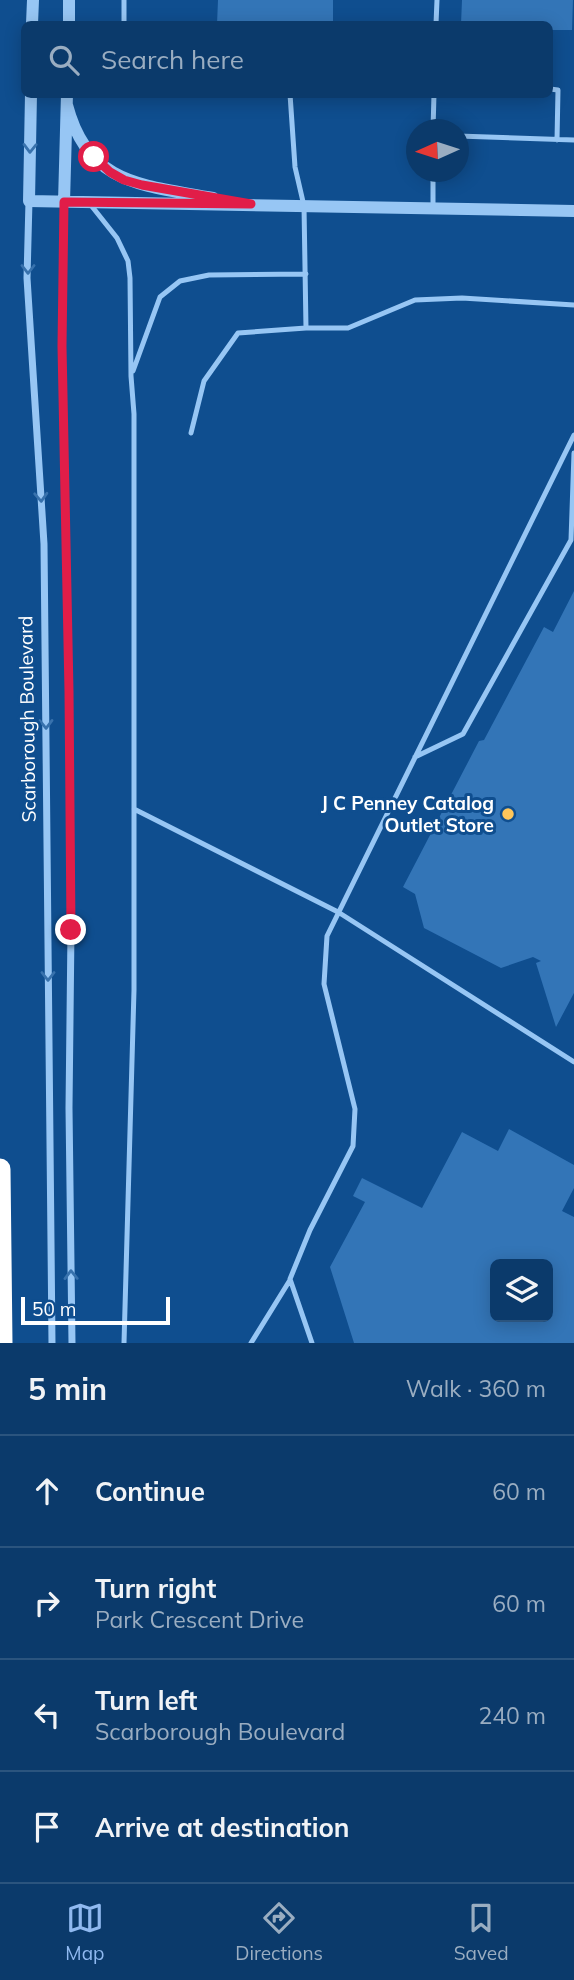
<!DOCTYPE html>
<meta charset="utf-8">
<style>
body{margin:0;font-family:Mulish,sans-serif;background:#144171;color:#f1f3f6}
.controls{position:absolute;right:21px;bottom:21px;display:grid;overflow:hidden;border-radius:10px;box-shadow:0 4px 18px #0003}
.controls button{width:63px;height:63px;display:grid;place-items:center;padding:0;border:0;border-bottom:2px solid #2b547e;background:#0b3a6b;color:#f1f3f6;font:35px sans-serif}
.compass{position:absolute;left:406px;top:119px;width:63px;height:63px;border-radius:50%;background:#0b3a6b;box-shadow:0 4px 18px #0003;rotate:267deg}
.scale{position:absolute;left:21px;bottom:18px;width:149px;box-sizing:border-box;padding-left:7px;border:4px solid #fff;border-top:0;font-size:19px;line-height:24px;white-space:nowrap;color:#fff;-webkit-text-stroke:5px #0f4e8f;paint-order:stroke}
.stop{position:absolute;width:21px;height:21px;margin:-16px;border:5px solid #e11d48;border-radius:50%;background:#fff}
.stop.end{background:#e11d48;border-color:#fff;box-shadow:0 2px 7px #0008}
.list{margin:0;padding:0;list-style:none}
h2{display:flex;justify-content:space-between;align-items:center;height:91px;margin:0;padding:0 28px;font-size:30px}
h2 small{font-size:23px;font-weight:400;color:#9aadc1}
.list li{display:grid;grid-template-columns:46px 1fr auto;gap:21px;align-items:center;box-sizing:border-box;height:112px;padding:0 28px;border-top:2px solid #2b547e}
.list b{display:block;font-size:26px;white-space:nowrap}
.list p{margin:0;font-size:23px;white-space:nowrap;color:#9aadc1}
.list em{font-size:23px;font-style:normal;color:#9aadc1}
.icon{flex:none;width:38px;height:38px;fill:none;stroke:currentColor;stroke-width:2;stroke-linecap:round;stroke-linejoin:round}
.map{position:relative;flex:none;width:574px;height:1343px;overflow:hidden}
.search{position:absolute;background:#0b3a6b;box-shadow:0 4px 18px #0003;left:21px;right:21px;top:21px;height:77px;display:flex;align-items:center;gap:18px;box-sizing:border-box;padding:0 24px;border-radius:10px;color:#9aadc1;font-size:26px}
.sheet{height:539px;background:#0b3a6b}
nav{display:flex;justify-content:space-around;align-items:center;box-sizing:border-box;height:98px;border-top:2px solid #2b547e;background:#0b3a6b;font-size:19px;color:#9aadc1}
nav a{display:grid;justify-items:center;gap:4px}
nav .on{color:#90b9f0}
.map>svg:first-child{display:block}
</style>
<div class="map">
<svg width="574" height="1343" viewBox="0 0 574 1343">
<rect width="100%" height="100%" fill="#0f4e8f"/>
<path fill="#3375b7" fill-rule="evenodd" d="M218,0H333V24H217Z
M462,0H573L572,30H550V24H461Z
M574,591V993L556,1027L536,963L541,961L533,957L501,968L424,928L415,894L403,887L479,741L484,740L544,627L553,632Z
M509,1129L574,1165V1188L562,1211L574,1217V1343H354L330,1267L365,1202L353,1196L362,1178L422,1208L462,1132L498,1151ZM495,1264H548V1317H495Z"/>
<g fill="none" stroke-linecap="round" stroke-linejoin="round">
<path stroke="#97c6f4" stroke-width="5" d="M124,24V0
M436,24L437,0
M550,89L558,90L557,140
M290,94L295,167L304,206L306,328H348L415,300L462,298L574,305
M433,130L434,94
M458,136L574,140
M433,172V208
M90,204L117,238L128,261L130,278L131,376L134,414V990L124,1343
M133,371L160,297L180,281L209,275L306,274
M191,433L204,381L238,333L306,328
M415,757L463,734L571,540L574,453
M134,809L338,912L574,1062
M251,1343L290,1280
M312,1343L290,1279L310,1230L353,1146L355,1109L324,984L327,936L574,435"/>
<path stroke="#97c6f4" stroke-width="7" d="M29,201L27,278L44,544L52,1343
M64,202L62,346L69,690L71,930L69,1108L72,1343"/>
<path stroke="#97c6f4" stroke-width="12" d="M32,24L33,0
M69,24V0
M31,94L29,201L574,211
M67,105C88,186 144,185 213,198
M64,202L67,94"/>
<path stroke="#fff" stroke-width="21" d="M0,1169L2,1343"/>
</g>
<defs><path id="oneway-chevron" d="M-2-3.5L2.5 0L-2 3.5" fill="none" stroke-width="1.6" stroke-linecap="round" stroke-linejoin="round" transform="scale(1.75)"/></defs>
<g stroke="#3872ad">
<use href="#oneway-chevron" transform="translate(30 148) rotate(91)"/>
<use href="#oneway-chevron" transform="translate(28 269) rotate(90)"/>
<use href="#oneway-chevron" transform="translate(41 497) rotate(87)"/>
<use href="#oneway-chevron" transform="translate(46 724) rotate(89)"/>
<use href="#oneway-chevron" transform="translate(48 976) rotate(90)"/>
<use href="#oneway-chevron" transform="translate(71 1275) rotate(-91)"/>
</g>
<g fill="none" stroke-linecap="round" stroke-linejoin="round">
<path stroke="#e11d48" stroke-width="9" d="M71,930L69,691L62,346L64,202L251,204L142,185L124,180L110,172L94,157"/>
</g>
<circle fill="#ffc65a" stroke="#0f4e8f" stroke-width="2.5" cx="508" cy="814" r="7"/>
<g text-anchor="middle" stroke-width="6" stroke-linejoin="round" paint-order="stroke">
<g font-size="19" fill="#fff" stroke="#0f4e8f">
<text transform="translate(27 719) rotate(-91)" y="7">Scarborough Boulevard</text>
</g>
<g font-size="19" font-weight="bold" fill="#fff" stroke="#0f4e8f" text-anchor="end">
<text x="494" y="810">J C Penney Catalog<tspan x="494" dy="22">Outlet Store</tspan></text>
</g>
</g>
</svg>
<div class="controls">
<button><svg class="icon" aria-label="layers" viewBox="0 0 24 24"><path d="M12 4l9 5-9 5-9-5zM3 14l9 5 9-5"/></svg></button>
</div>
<svg class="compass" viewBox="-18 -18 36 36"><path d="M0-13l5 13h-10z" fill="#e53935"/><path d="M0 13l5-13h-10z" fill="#9aadc1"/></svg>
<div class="scale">50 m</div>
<div class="stop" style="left:94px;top:157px"></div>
<div class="stop end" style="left:71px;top:930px"></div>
<div class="search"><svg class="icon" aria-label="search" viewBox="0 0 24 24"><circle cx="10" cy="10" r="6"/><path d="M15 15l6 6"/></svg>Search here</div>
</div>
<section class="sheet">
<h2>5 min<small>Walk · 360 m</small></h2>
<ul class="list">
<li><svg class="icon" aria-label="ahead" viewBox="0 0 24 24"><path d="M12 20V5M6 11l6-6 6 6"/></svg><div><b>Continue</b></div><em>60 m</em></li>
<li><svg class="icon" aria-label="right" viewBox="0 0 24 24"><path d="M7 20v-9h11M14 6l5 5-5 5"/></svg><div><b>Turn right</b><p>Park Crescent Drive</p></div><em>60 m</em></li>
<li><svg class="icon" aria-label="left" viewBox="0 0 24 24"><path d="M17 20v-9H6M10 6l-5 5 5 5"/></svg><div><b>Turn left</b><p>Scarborough Boulevard</p></div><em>240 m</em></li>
<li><svg class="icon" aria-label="arrive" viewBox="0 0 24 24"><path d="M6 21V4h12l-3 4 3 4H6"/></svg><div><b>Arrive at destination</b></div></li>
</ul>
</section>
<nav>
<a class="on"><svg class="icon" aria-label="map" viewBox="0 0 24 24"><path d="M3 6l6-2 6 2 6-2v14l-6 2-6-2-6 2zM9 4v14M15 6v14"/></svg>Map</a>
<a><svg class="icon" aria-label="directions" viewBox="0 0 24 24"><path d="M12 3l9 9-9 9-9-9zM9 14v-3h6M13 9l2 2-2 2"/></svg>Directions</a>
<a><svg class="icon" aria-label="saved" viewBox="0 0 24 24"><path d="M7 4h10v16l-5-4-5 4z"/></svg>Saved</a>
</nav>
